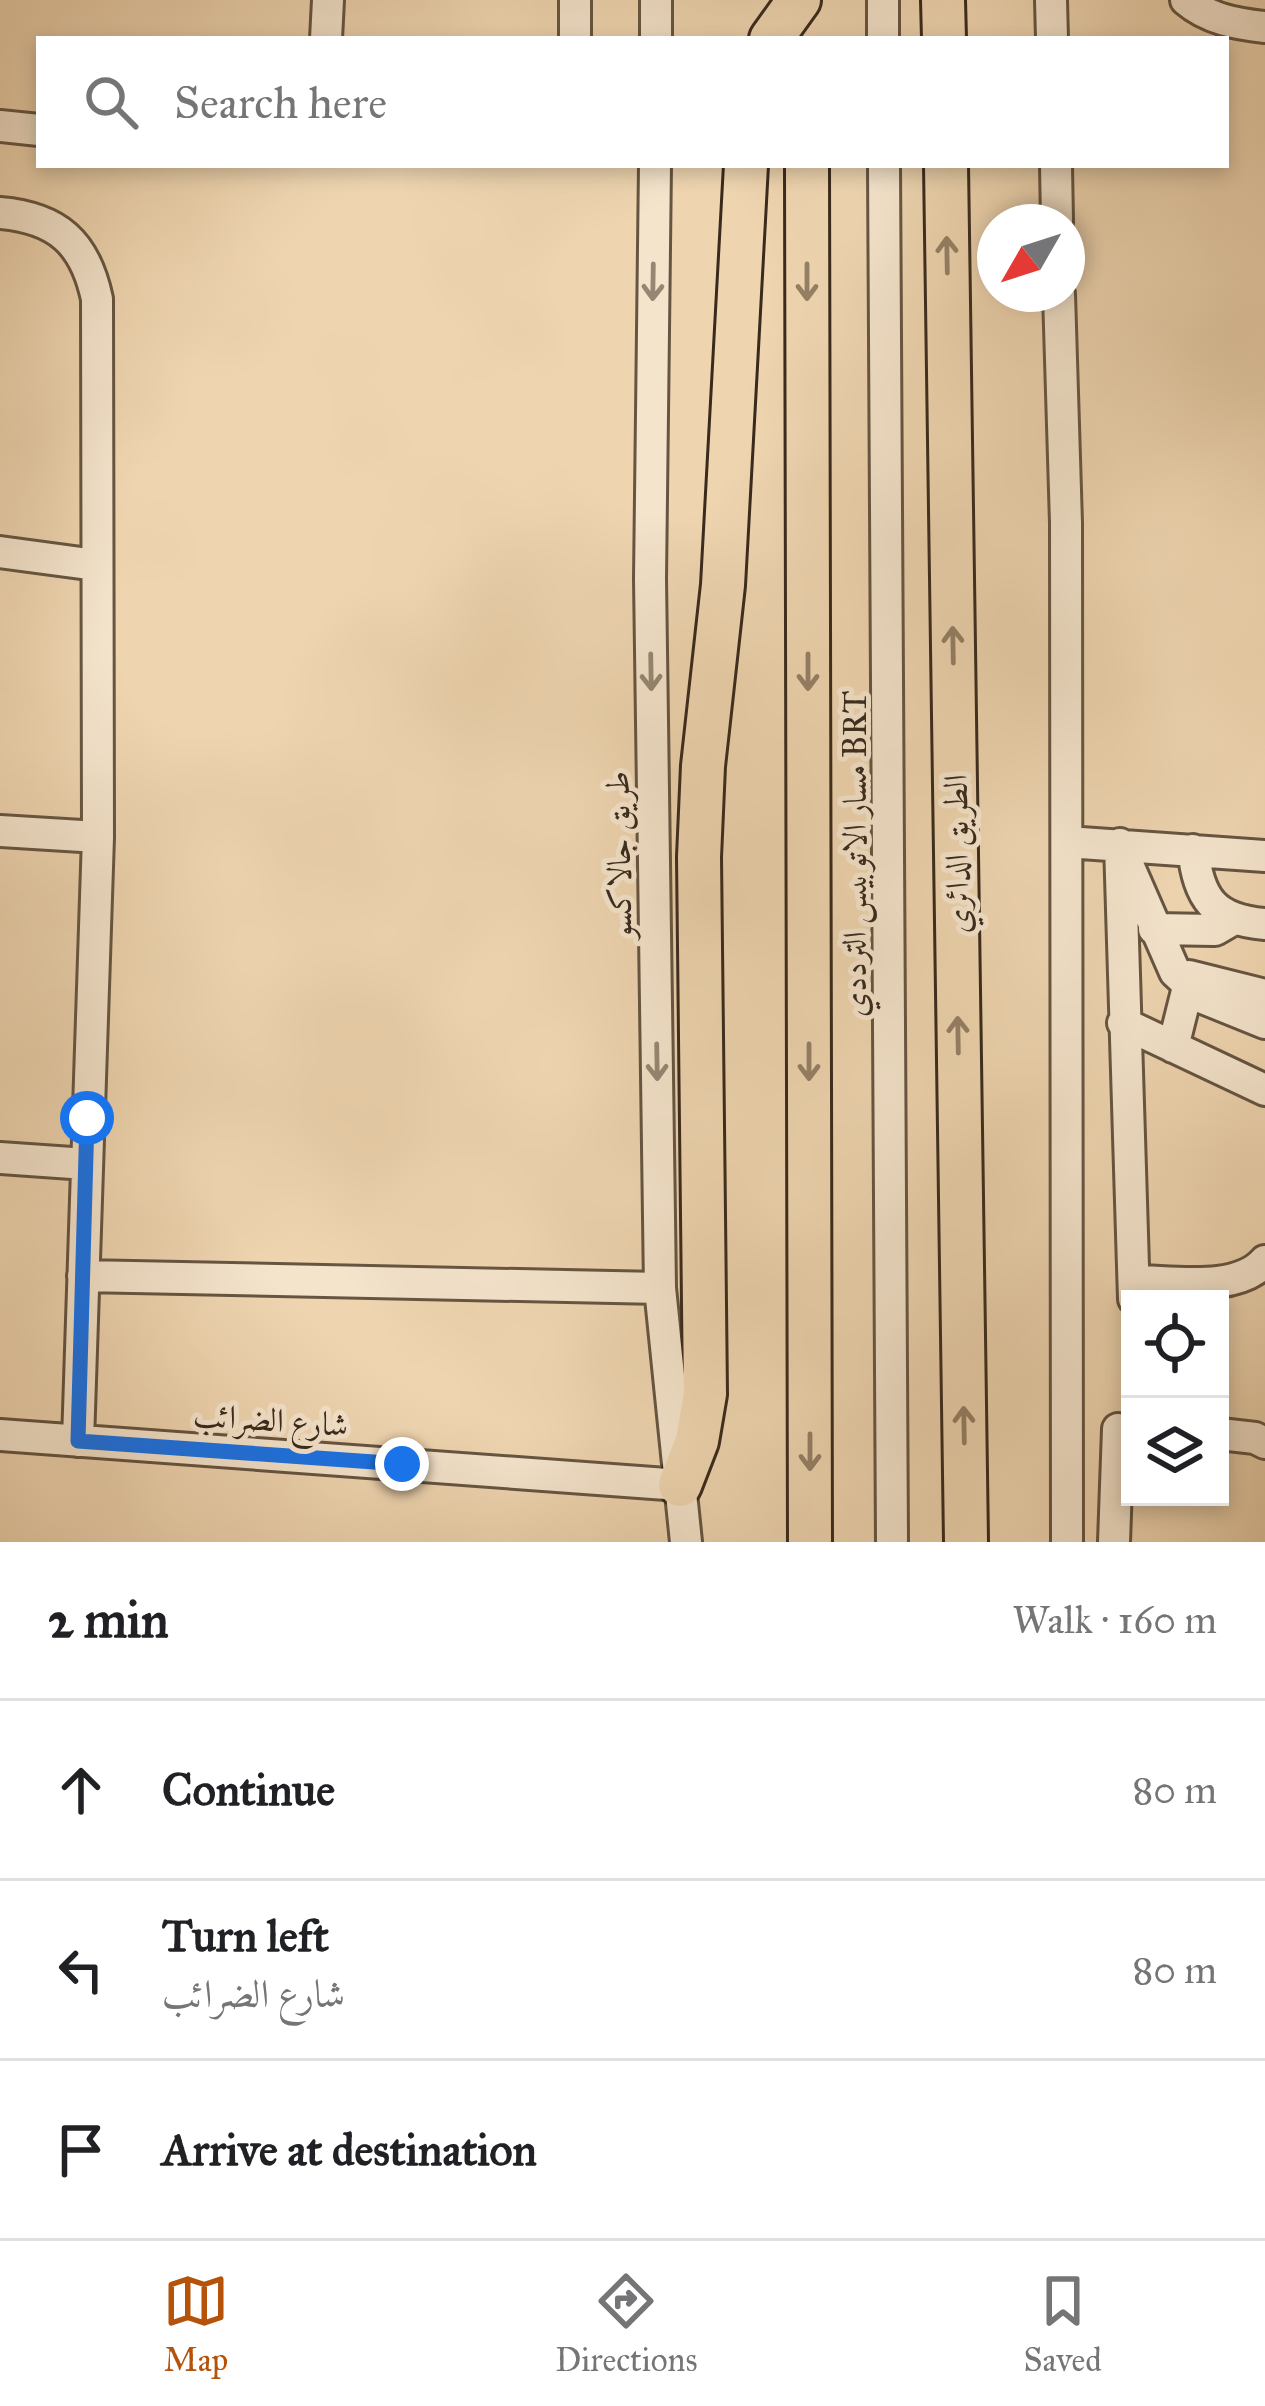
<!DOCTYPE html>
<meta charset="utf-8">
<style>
body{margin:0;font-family:"IM FELL Great Primer",Amiri,serif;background:#f6f6f6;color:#202124}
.controls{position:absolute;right:36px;bottom:36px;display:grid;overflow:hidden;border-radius:0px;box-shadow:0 6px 18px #0003}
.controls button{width:108px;height:108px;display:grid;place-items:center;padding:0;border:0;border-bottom:3px solid #e0e0e0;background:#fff;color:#202124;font:60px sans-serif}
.compass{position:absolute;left:977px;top:204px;width:108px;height:108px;border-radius:50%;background:#fff;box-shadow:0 6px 18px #0003;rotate:231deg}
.stop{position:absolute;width:36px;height:36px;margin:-27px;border:9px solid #1a73e8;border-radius:50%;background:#fff}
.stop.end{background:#1a73e8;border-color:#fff;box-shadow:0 3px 12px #0008}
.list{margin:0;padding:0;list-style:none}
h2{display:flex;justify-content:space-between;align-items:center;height:156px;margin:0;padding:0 48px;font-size:51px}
h2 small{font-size:39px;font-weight:400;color:#757577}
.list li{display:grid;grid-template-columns:78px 1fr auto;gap:36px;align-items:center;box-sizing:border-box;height:180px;padding:0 48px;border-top:3px solid #e0e0e0}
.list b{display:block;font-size:45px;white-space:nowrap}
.list p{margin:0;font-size:39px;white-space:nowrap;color:#757577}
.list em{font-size:39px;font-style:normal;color:#757577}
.icon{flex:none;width:66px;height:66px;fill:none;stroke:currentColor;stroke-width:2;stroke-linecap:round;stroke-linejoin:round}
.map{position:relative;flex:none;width:1265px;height:1542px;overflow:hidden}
.search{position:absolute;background:#fff;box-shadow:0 6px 18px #0003;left:36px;right:36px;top:36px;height:132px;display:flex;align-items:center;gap:30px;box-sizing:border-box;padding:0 42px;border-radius:0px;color:#757577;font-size:45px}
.sheet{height:696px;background:#fff}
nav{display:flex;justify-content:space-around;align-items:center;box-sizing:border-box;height:168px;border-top:3px solid #e0e0e0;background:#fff;font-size:33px;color:#757577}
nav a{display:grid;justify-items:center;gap:6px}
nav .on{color:#b45309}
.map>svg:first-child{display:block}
</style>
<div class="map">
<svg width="1265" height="1542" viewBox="0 0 1265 1542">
<rect width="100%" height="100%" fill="#eed5b0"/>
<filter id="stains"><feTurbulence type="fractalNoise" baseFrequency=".00167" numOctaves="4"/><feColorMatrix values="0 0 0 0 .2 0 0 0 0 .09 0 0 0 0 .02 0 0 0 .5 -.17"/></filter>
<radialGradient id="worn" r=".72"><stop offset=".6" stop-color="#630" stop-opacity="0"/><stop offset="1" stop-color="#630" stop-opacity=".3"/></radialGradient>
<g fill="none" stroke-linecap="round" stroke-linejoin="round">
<g stroke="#665542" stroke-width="36">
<path id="minor" d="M575,0V39
M883,0V39
M1051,0L1052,39
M1186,0C1208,19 1236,24 1265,27
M326,39L328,0
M656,39V0
M0,126L39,130
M655,165L650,579L660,1288L686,1542
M884,165L892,1542
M1056,165L1057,222
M0,213C57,218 85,242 97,299L98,837L78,1441
M1059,294L1066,523L1067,1542
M0,552L96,565
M0,831L98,837
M1067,842L1265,856
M1120,844L1134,1299
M1193,850C1199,898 1213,920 1265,924
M1126,860L1175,972L1203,998L1265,1023
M1154,929L1215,930L1234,919
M1189,976L1265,995
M1123,1023L1265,1090
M1173,1047L1188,987
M0,1158L86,1164
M83,1276L660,1288
M1134,1281C1173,1281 1237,1293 1265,1261
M1220,1434L1255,1438L1265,1443
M0,1435L680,1485
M1114,1542L1118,1429"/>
</g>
<g stroke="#392a1d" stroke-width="48">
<path id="highway" d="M943,0L944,39
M771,39L799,0
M807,165L810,1542
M946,165L966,1542
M680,1485L697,1441L705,1394L699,857L703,766L723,585L746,165"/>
</g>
<use href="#minor" stroke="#f4e4cc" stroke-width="30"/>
<use href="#highway" stroke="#eed5b0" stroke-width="42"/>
</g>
<defs><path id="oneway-shaft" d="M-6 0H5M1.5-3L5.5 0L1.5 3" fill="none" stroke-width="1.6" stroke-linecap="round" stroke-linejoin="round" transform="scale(3)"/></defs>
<g stroke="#948066">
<use href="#oneway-shaft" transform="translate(947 255) rotate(-91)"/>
<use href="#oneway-shaft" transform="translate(807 282) rotate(90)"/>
<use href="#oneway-shaft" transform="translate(953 645) rotate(-91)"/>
<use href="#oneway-shaft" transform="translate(808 672) rotate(90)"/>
<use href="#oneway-shaft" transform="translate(958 1035) rotate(-91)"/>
<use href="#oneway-shaft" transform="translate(809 1062) rotate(90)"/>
<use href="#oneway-shaft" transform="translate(964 1425) rotate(-91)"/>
<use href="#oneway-shaft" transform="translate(810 1452) rotate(90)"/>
</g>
<g stroke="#968774">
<use href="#oneway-shaft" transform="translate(653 282) rotate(91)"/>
<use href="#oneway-shaft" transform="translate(651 672) rotate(89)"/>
<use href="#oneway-shaft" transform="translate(657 1062) rotate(89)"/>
</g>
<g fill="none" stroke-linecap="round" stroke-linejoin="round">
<path stroke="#1a73e8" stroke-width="15" d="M87,1118L78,1441L402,1464"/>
</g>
<g text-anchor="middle" stroke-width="10" stroke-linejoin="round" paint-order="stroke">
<g font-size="33" fill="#392a1d" stroke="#f4e4cc">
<text transform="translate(854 854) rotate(-90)" y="12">مسار الاتوبيس الترددي BRT</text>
<text transform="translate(956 854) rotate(-91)" y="12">الطريق الدائري</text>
<text transform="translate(618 855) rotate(-91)" y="12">طريق جالاكسو</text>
<text transform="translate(271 1419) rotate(4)" y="12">شارع الضرائب</text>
</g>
</g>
<rect width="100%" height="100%" filter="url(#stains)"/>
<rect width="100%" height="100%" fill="url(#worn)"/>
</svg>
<div class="controls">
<button><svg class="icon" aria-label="locate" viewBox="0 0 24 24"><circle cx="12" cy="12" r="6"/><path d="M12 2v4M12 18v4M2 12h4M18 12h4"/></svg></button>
<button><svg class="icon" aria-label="layers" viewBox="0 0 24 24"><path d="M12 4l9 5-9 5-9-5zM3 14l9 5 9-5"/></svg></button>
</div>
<svg class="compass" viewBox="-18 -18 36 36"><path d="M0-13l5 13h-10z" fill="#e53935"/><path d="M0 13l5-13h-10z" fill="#757577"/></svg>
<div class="stop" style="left:87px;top:1118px"></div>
<div class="stop end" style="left:402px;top:1464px"></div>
<div class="search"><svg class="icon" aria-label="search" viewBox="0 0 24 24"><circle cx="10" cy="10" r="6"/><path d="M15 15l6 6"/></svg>Search here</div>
</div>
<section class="sheet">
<h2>2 min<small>Walk · 160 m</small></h2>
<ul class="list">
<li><svg class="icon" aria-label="ahead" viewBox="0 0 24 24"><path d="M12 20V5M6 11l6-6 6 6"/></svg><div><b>Continue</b></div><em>80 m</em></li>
<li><svg class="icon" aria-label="left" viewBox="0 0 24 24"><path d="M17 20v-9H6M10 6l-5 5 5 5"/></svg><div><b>Turn left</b><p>شارع الضرائب</p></div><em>80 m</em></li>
<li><svg class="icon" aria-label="arrive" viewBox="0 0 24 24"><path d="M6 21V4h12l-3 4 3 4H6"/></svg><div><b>Arrive at destination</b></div></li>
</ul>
</section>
<nav>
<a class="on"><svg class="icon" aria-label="map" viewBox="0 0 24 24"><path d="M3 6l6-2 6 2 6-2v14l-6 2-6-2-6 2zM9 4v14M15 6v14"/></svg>Map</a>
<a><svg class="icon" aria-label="directions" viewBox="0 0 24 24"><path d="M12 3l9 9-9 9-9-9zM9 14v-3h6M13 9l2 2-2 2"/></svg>Directions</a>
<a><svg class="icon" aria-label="saved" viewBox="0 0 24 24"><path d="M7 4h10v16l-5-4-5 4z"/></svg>Saved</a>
</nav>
